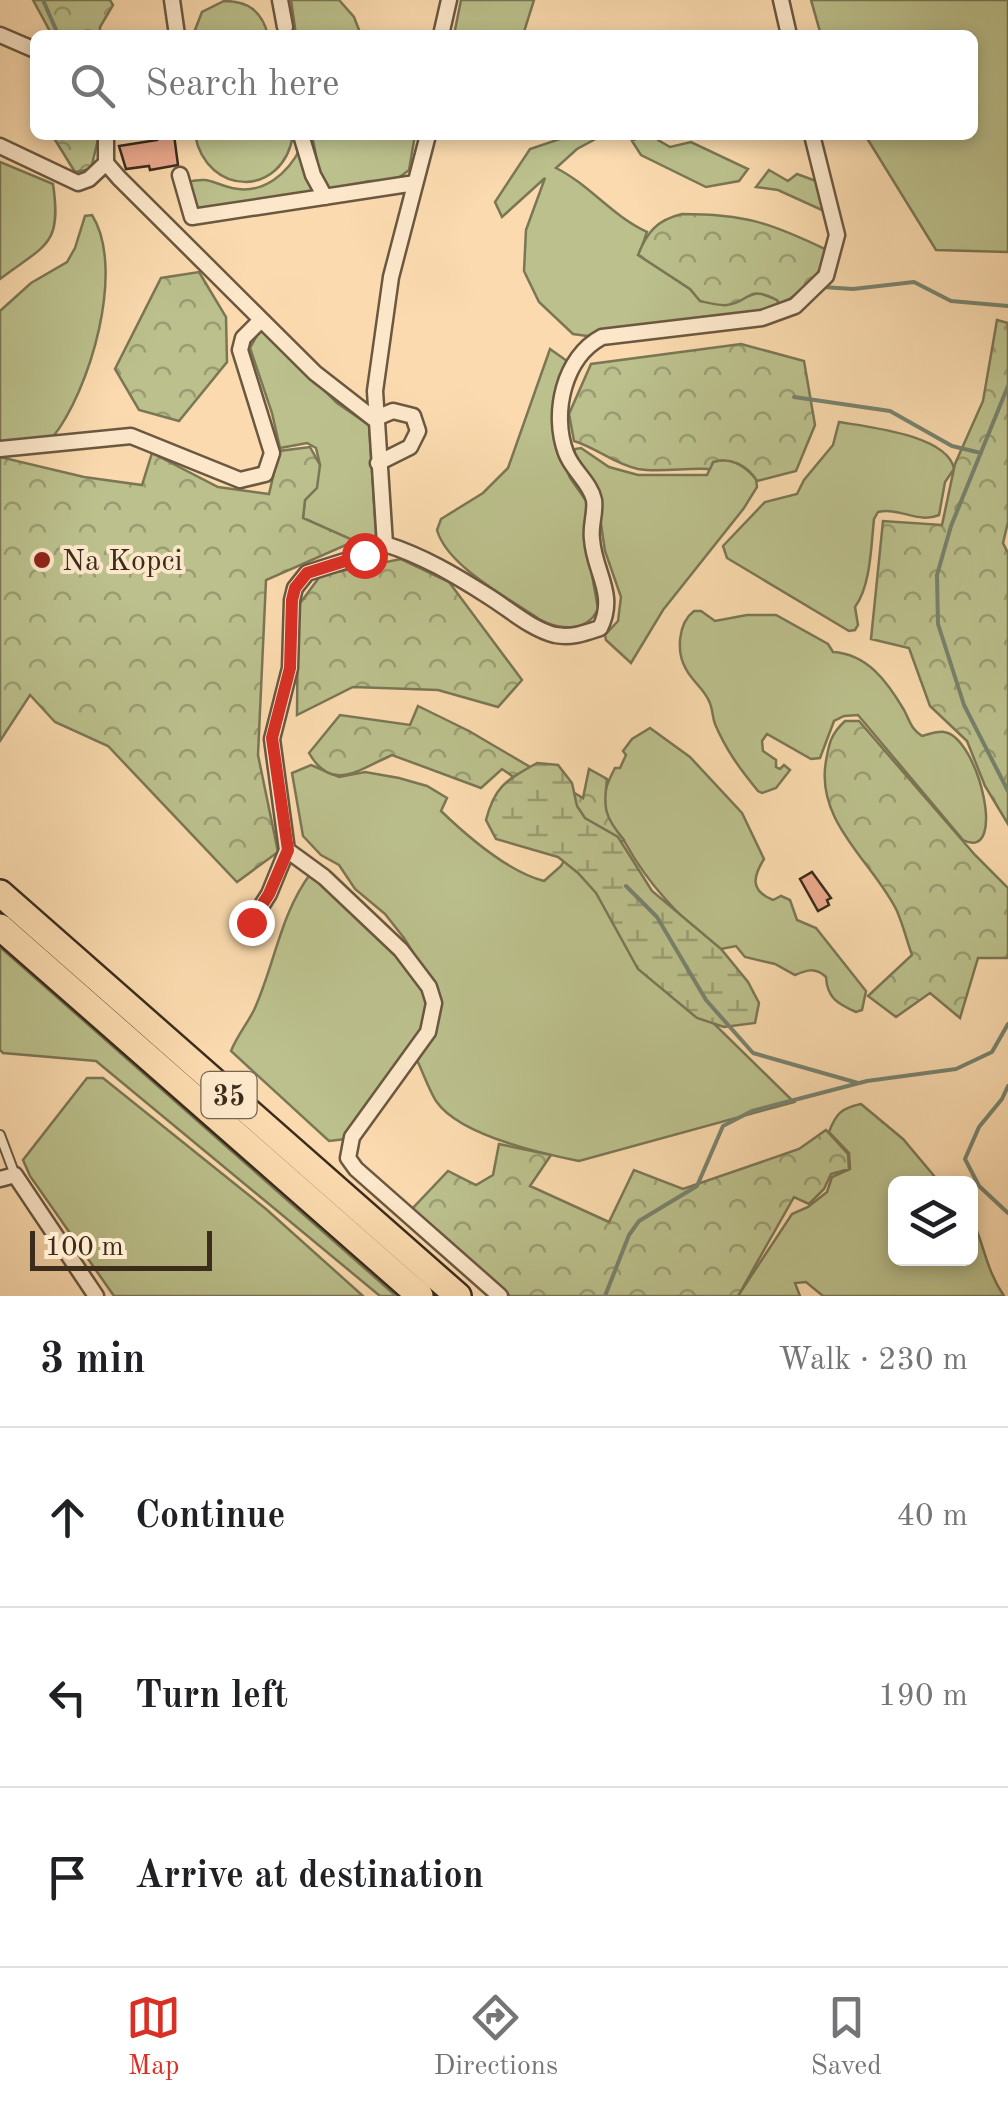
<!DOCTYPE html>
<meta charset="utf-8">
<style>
body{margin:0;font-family:"Old Standard TT",serif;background:#f6f6f6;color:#202124}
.controls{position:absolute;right:30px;bottom:30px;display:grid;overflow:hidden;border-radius:15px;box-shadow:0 5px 15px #0003}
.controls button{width:90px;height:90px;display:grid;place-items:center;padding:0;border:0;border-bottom:2px solid #e0e0e0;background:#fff;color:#202124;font:50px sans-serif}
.scale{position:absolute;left:30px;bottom:25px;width:182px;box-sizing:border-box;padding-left:10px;border:5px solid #3b2c1c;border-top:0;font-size:28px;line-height:35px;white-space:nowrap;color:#3b2c1c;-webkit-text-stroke:8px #fce7ca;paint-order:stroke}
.stop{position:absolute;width:30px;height:30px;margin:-22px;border:8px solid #d93025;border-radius:50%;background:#fff}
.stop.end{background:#d93025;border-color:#fff;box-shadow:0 2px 10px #0008}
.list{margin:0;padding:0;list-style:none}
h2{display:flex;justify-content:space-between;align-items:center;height:130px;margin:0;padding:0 40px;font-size:42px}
h2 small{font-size:32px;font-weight:400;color:#757577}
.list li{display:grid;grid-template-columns:65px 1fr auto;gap:30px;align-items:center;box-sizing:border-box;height:180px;padding:0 40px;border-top:2px solid #e0e0e0}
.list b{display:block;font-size:38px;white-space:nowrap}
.list em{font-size:32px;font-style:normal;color:#757577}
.icon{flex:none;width:55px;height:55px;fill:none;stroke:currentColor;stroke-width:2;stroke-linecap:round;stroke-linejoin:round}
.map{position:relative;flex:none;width:1008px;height:1296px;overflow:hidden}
.search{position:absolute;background:#fff;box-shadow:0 5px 15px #0003;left:30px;right:30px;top:30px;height:110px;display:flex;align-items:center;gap:25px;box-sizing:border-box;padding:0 35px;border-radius:15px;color:#757577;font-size:38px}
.sheet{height:670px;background:#fff}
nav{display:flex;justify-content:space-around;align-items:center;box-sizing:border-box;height:140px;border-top:2px solid #e0e0e0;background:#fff;font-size:28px;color:#757577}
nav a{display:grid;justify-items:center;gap:5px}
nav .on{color:#d93025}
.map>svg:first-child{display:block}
</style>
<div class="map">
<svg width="1008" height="1296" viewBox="0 0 1008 1296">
<defs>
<pattern id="forest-crowns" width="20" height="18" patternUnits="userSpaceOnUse" patternTransform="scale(2.5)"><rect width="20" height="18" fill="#bbc08c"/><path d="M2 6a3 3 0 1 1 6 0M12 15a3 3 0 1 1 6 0" fill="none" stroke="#999c72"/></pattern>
<pattern id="wetland-marsh" width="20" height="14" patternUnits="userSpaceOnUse" patternTransform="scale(2.5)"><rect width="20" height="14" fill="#bbc08c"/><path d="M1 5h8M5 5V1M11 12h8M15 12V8" fill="none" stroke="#999c72"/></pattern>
</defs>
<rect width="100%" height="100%" fill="#fadaae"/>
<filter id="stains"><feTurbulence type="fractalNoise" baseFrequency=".002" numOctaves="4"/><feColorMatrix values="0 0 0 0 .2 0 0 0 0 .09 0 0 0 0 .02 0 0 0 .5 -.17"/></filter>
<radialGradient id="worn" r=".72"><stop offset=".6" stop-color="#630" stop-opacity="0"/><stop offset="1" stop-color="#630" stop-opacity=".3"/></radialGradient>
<path fill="#bbc08c" stroke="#7b7654" stroke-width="2.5" d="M291,0H339L354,17L361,35H296Z
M461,0H534L523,35H454Z
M811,0H1008V252L936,250L865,135H973V35H821Z
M224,1C248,1 262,11 268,35H193L202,12Z
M195,135H293C283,198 207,197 195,135Z
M312,135H415L409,170L393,182L370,181L331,189L321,181Z
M562,135H603L577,149L556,168C590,185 612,216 647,232L639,255L690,289L701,301C712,301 726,303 736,300C757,295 753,288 777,300L780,305L769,311L693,325L631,326L587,336L573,334L539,302L524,271L526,230L545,178L502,217L495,202L530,149L560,139Z
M644,135H658V140L670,147L691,142L748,169L739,181L706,187L641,155L632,141Z
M301,147L317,192L194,211L186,182C212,177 208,182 232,188C263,195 288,174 301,147Z
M0,162L53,184C62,246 46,244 0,279Z
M769,170L788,181L797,174L816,181L824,211L778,190L756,187Z
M92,215C126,269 90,391 52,438L0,442V311L31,283L67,262L75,248L85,216Z
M261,328L337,403L369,425L376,535L361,545L303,518L305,500L320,465L316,448L307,443L280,448L272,413L250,348Z
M550,349L567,361L558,394L555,440L570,478L587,502L589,516L585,535L598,609C587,633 559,630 539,619C508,598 447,566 437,530L441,519L483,493L508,468Z
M839,422C868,427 948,435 954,469L945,482L939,515C919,524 899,507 878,512L874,519C871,546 871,585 855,607L858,625L855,630L849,631L727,558L723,546L765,502L797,494L804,480L833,445Z
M581,448L609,467L638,475H707L713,462C730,456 745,466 756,479L757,487L744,508L663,610L631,663L606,640L605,635L618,621L621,597L605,551L595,484L574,455L575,449Z
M694,611H701L715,621L747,615H776L828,644L833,652C867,654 887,681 904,710C910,721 911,729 922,736C929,734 938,731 944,732C979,737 1008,863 963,840L858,715L844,716L834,721L820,758L811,759L767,734L762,741L763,751L776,760V767L780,769L784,765L790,770L776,788L762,793L758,791C740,769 726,750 715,724C712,716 713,709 709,701C704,689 692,681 686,669C676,652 678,623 694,611Z
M650,728L690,757L742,813L764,859C752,878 751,891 773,900L781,896L790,900L797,920L816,928L866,991L862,1010L856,1012C838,1004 827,998 826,977C815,967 807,970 795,975L775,964L745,957L736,946L716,950C681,917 649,886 626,844C620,833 608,825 605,812C602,795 607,783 615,768H620L626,755L623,751L632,739Z
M311,765L339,777L365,772L399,778L427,786L447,798L441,811C467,836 509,872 544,881L561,866L568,853L699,1009L794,1102L579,1161C539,1153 459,1135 436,1101C428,1088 423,1072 416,1058L436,1030L440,996L404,938L385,914L355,889L339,865L321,855L303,836L292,773Z
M311,873C336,896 427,971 428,1003C429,1037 367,1110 346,1139L329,1141L231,1051C237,1036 247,1024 254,1010C275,964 280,914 311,873Z
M0,947L396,1296H380L96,1061L3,1053L0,1050Z
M87,1078H103L266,1209L363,1296H114L30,1176L23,1160Z
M861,1104L903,1139L940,1183L896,1184V1258H970L971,1216C984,1244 986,1270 1004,1296H823L806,1282L795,1283L800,1296H738L792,1214L808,1207L827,1192L832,1177L850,1169L849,1153L829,1132C836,1113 842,1108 861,1104Z"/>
<path fill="url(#forest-crowns)" stroke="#7b7654" stroke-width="2.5" d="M33,0H110L113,5L100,27V35H52Z
M52,135H99L91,169L75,172Z
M682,214C745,214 771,223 827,250C822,277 803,291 780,305L777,300C745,284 752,302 727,305C719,306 709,303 700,301L690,289L638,255C647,232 657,220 682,214Z
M199,272L226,317L227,362L179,421L139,410L115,369L161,278Z
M997,320L1008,323V522L1003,543L1008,553V824L985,786L967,741L930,706L909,648L871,639L883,521L942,525L955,464L983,401Z
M741,344L804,361L815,425L796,471L757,481C748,466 730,456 713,462L710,469C687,467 661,473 638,469C614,464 597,448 574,441L569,414L591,364Z
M310,447L320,465L317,488L305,500L303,518L355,541L266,580L258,755L278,852L237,882L108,746L55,722L30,695L0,741V457L84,477L142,485L152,453L218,487L269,494L279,451Z
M401,559L449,582L522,680L498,707L438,690L353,687L297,715L298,606L321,575Z
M418,706L469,731L583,798L589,769L607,779C604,808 603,815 624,840L613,846L502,769L481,788L392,755C358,770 332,793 309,753L340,715L410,725Z
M845,721H859L975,855L1008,888V958H978L960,1018L930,993L896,1017L868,996L912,955C907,941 903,925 897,911C873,862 815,822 826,761C829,743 831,734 845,721Z
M826,1130L848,1154L849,1169L831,1174L824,1189L809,1204L794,1197L738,1296H510L412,1209L448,1171L476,1185L493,1175L499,1144L551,1155L530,1186L609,1222L634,1170L683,1189L799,1149Z"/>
<path fill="url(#wetland-marsh)" stroke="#7b7654" stroke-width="2.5" d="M537,763L558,765L572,783L577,806L585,818L618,837L652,891L721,949L748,982L759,1003L755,1023L724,1027L697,1018L638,969L596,893L578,873L558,857L496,839L486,820C495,785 507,780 537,763Z"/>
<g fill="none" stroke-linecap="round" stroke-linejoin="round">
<path stroke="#77826e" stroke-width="4" d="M43,0L57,32
M823,287L853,289L914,282L951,301L1008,306
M1008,386L951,526L937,575L938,624L964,705L1008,791
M794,397L890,411L952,446L981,453
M626,886L657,917L706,1000L753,1053L858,1083
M1008,1086L1002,1099L979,1127L965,1159L979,1186L1008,1213
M605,1296L629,1235L639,1221L697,1186L723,1126L752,1111L867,1081L956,1069L992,1052L1008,1024"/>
</g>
<path fill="#eca98e" stroke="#3b2c1c" stroke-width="2.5" d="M156,135H174L178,165L150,170L149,166L126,169L119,146L157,140Z
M812,872L831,898L827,900L829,905L818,911L800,879Z"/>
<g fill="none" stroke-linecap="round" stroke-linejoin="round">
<g stroke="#6b5840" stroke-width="12">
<path id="lane" d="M0,1135L15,1175"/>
</g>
<g stroke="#6b5840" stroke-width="19">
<path id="street" d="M172,0L177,35
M280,0L285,27
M781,0L789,35
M0,35L35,50
M441,35L449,0
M106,135V163L119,178L315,373L374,419
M301,135L313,175L325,197
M0,146L78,183L89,179L106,163
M180,175L192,217L415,183
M374,419L393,411L413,416L418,431L410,447L378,463
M0,449L131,436L240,480L265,474L272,453L240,350L243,338L261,320
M385,544L375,391L391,277L428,135
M287,850L324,877L401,950L429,987L434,1003L428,1032L352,1137L348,1158L356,1169L500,1296
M251,922L269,894L287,850L272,739L290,668L292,600L295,588L307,573L364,555L385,544C423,556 455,575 488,596C509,609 531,629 555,635C572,638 585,633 600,628C617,594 594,572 592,539C590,526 596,512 594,500C590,482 572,470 566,453C551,413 564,357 602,337L762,318L795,306L826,276L837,235L812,135
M0,1179L15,1175L96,1296"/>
</g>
<g stroke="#3b2c1c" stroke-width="30">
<path id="highway" d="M0,893L458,1296
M0,927L420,1296"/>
</g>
<use href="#lane" stroke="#fce7ca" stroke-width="8"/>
<use href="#street" stroke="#fce7ca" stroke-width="14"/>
<use href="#highway" stroke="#fadaae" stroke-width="25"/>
</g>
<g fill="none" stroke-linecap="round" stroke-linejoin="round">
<path stroke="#d93025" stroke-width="12" d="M251,922L269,894L288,850L272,738L290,668L292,600L295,588L307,573L364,555"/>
</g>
<circle fill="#8f2418" stroke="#fce7ca" stroke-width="4" cx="42" cy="560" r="10"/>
<g text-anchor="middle" stroke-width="8" stroke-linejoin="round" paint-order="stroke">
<rect fill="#fce7ca" stroke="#756450" stroke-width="2.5" x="201.5" y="1072" width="55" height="46" rx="8"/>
<g font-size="28" font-weight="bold" fill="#3b2c1c">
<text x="229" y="1105">35</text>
</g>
<g font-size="30" fill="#3b2c1c" stroke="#fce7ca" text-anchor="start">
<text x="62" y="570">Na Kopci</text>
</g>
</g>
<rect width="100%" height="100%" filter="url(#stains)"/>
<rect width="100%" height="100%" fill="url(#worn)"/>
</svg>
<div class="controls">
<button><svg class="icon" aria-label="layers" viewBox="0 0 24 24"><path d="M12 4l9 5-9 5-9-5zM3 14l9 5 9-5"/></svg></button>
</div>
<div class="scale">100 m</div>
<div class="stop" style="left:364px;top:555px"></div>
<div class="stop end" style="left:251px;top:922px"></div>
<div class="search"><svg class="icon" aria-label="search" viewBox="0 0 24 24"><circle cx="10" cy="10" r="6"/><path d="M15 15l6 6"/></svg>Search here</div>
</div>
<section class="sheet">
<h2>3 min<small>Walk · 230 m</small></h2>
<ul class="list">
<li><svg class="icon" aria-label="ahead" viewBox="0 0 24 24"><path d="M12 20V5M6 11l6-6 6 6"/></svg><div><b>Continue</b></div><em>40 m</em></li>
<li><svg class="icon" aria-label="left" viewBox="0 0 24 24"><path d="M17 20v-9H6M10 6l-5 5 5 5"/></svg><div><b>Turn left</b></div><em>190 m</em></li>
<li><svg class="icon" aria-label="arrive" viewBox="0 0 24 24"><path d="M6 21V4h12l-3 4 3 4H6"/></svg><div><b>Arrive at destination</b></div></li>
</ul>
</section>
<nav>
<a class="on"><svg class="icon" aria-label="map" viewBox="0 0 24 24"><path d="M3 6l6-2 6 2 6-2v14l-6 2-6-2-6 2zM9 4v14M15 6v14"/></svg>Map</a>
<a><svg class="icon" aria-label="directions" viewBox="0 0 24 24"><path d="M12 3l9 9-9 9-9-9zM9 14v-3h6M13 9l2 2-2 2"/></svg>Directions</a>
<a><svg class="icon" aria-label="saved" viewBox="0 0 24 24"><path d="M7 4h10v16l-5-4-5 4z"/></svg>Saved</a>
</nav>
